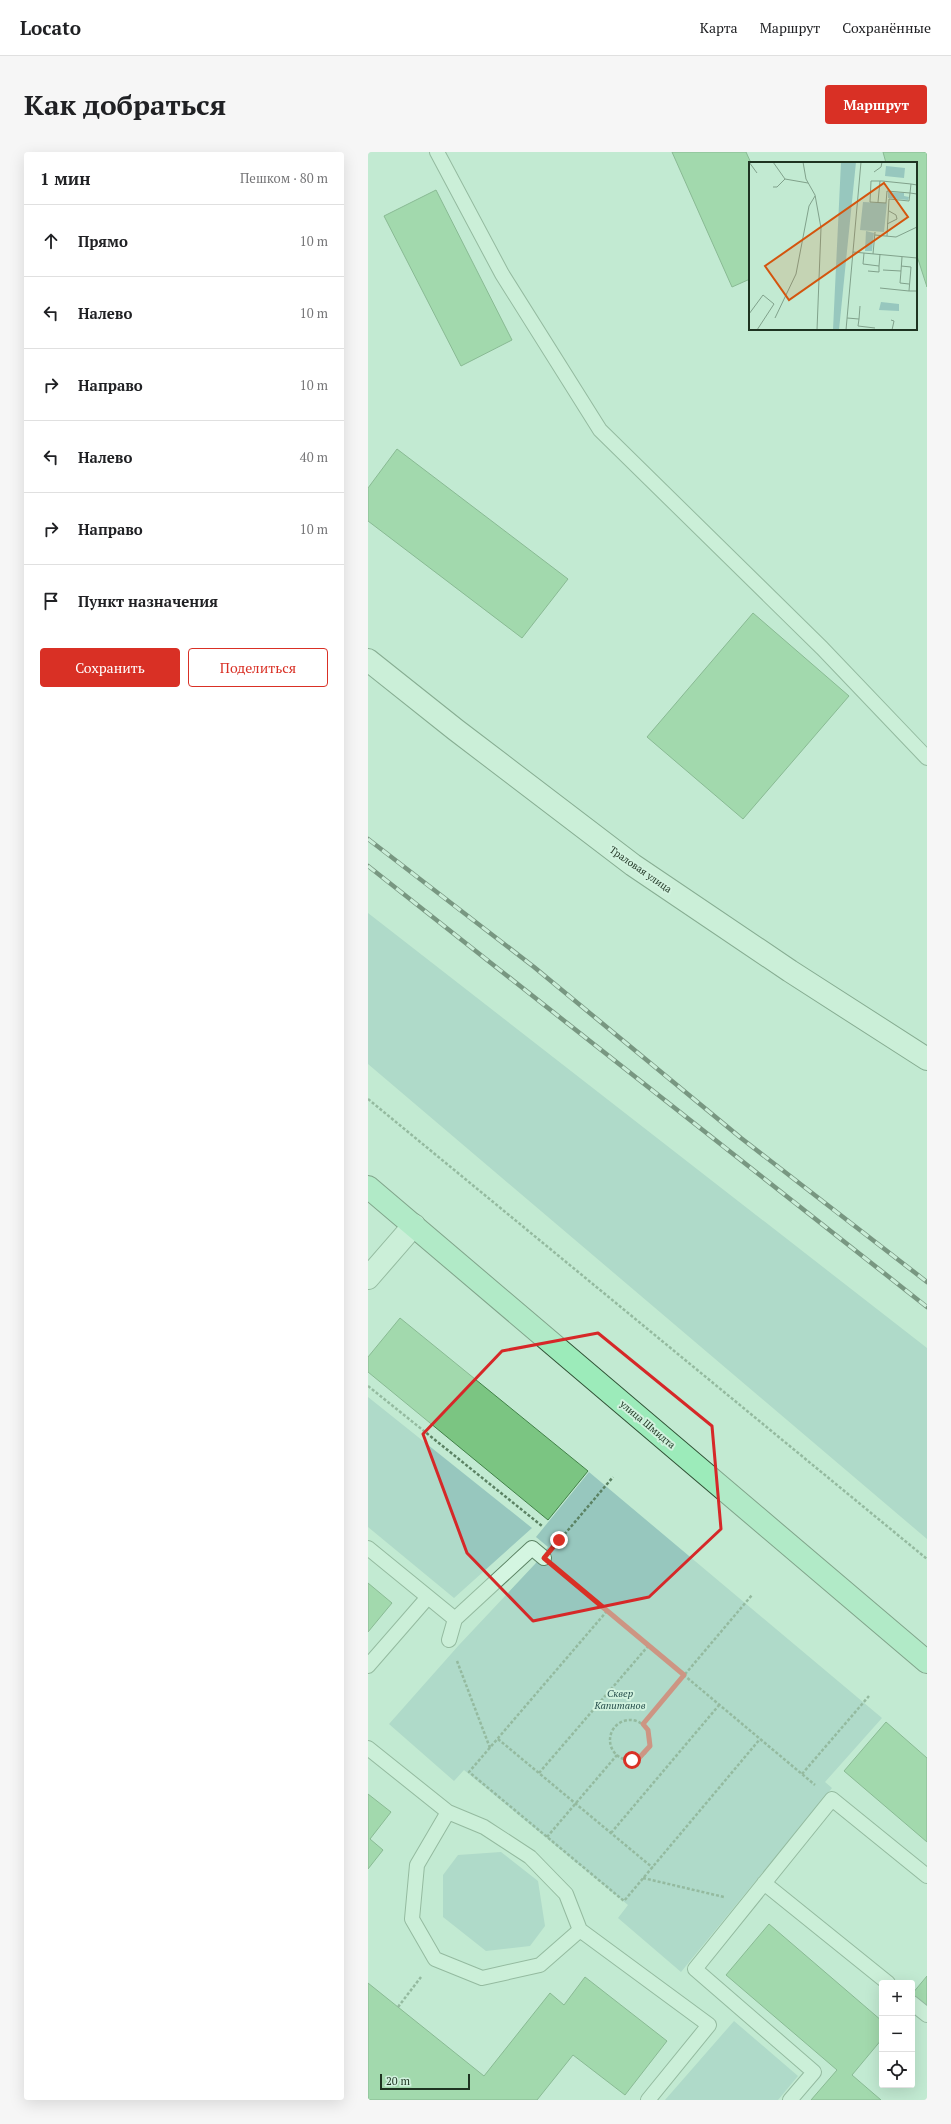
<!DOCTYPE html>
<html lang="ru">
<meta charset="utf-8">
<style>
body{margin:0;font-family:"PT Serif",serif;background:#f6f6f6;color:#202124}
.controls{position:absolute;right:12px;bottom:12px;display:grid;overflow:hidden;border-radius:4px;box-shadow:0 4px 16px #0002}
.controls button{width:36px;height:36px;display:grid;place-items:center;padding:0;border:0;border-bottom:1px solid #e0e0e0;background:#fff;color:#202124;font:20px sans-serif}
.scale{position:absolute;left:12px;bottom:10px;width:90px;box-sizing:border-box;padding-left:4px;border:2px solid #1e3321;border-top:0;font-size:11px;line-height:14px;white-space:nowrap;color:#1e3321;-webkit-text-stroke:3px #d1f2de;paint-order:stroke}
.stop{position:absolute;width:12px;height:12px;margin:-9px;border:3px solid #d93025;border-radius:50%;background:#fff}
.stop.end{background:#d93025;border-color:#fff;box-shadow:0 1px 4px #0008}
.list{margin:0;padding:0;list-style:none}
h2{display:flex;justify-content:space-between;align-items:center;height:52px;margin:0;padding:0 16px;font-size:17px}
h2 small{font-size:13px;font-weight:400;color:#757577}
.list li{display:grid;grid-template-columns:26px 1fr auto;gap:12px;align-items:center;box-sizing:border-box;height:72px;padding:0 16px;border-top:1px solid #e0e0e0}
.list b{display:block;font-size:15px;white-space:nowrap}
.list em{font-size:13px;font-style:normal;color:#757577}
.actions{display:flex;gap:8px;padding:12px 16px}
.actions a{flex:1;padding:9px 0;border:1px solid #d93025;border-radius:4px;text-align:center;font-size:14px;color:#d93025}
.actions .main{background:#d93025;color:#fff}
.icon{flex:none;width:22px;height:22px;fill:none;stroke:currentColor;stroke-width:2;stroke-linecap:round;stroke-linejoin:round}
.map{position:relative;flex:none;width:559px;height:1948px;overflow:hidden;border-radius:4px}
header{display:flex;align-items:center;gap:24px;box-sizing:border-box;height:56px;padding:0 20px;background:#fff;border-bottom:1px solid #e0e0e0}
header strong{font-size:19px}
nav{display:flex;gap:22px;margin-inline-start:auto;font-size:14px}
.intro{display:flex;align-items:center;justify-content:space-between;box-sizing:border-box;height:96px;padding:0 24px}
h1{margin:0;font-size:28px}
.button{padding:10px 18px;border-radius:4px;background:#d93025;color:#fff;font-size:14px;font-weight:700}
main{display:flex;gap:24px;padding:0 24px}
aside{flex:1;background:#fff;border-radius:4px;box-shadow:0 4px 16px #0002}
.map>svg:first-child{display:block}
</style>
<header>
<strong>Locato</strong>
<nav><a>Карта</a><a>Маршрут</a><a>Сохранённые</a></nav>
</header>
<div class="intro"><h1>Как добраться</h1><a class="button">Маршрут</a></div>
<main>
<aside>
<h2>1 мин<small>Пешком · 80 m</small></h2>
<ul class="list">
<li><svg class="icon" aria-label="ahead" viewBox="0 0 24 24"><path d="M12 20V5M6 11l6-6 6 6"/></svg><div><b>Прямо</b></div><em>10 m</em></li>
<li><svg class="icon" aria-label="left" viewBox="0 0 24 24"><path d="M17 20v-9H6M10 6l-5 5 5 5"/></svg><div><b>Налево</b></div><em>10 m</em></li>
<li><svg class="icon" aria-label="right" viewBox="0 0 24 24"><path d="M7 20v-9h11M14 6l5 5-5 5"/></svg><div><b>Направо</b></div><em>10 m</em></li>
<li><svg class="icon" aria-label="left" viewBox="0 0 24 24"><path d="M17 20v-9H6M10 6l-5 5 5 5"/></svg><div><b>Налево</b></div><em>40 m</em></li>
<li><svg class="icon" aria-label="right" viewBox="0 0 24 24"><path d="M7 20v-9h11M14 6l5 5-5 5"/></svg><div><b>Направо</b></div><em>10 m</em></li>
<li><svg class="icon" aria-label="arrive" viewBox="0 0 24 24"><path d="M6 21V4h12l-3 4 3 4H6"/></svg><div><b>Пункт назначения</b></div></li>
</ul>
<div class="actions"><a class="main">Сохранить</a><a>Поделиться</a></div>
</aside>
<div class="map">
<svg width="559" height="1948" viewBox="0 0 559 1948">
<rect width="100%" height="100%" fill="#c2ead2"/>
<path fill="#97c7be" d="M0,761L559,1196V1387L0,912Z
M0,1245L164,1376L86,1446L0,1375Z
M221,1320L514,1566L457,1630L464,1636L313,1820L250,1766L260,1753L96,1618L86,1629L21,1572L91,1493L167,1412L180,1395L168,1385Z
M133,1700L170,1729L177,1774L162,1794L118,1799L75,1765V1723L90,1703Z
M366,1869L430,1924L410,1948H297Z"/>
<path fill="#7bc582" stroke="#428048" d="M304,0H378L383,11L382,127L364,135Z
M515,0H559V135L548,101V11H518Z
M68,38L144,188L93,214L16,64Z
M29,297L200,427L154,486L0,369V336Z
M385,461L481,544L375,667L279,585Z
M32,1166L220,1319L180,1368L0,1220V1205Z
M0,1431L24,1451L0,1480Z
M518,1570L559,1606V1690L476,1619Z
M0,1642L23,1660L2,1687L15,1698L0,1717Z
M401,1772L514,1869V1887L484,1923L513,1948H443L469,1918L358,1823Z
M559,1824V1854L544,1842Z
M217,1825L299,1889L257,1943L205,1903L169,1948H0V1831L116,1924L182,1841L196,1853Z"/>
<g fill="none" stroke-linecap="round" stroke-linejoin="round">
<g stroke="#5b8263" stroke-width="16">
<path id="lane" d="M69,0L134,122L232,278L454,496L559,606
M0,1396L87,1467
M81,1488L87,1467L164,1396L176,1406
M0,1514L60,1445
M0,1596L80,1660L116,1675L162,1705L198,1742L212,1778L341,1873L280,1948
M80,1660L49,1713L44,1767L67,1807L114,1826L172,1813L212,1778
M396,1731L520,1831
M544,1851L559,1863
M422,1948L446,1920L327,1817L464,1647L559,1724"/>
</g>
<g stroke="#5b8263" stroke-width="24">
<path id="street" d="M0,1126L46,1073"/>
</g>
<g stroke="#3e6445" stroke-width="24">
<path id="secondary" d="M0,508L88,578L265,713L422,819L559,907"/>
</g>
<g stroke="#2f5034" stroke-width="24">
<path id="primary" d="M0,1035L559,1510"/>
</g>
<path stroke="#5b8263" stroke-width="2.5" stroke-dasharray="3 2" stroke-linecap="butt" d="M0,947L559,1407
M0,1234L174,1374
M190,1390L245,1325
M193,1420L447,1633
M239,1459L101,1620L256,1749L392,1587
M89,1509L122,1596
M242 1588a20 20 0 1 1 40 0a20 20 0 1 1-40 0Z
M275,1572L384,1443
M130,1587L285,1716
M171,1621L281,1493
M434,1622L501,1544
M243,1681L352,1552
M179,1685L249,1603
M275,1726L356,1745
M30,1855L53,1825"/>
<use href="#lane" stroke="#d4f6e1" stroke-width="14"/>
<use href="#street" stroke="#d4f6e1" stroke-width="22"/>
<use href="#secondary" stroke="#d4f6e1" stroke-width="22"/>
<use href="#primary" stroke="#9cebba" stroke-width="22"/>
<g stroke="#1e3321" stroke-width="4.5">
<path id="rail" d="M0,687L166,815L373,986L559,1130
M0,714L559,1155"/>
</g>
<use href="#rail" stroke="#d1f2de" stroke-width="3" stroke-dasharray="9" stroke-linecap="butt"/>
</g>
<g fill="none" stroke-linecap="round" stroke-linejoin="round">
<path stroke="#d93025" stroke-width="5" d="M191,1388L176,1406L316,1523L275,1572L280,1578L282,1594L271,1606L264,1608"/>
</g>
<path d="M0 0H559V1948H0ZM230,1181L344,1274L353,1377L281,1445L165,1469L99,1401L55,1282L134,1199Z" fill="#c2ead2" fill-opacity=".55" fill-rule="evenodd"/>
<path fill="none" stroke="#d62828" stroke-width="3" stroke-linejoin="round" d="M230,1181L344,1274L353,1377L281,1445L165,1469L99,1401L55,1282L134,1199Z"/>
<g text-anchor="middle" stroke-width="4" stroke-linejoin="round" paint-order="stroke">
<g font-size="10" fill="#1e3321" stroke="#d1f2de">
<text transform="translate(273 717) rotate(35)" y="4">Траловая улица</text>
<text transform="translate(280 1272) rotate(40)" y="4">улица Шмидта</text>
</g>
<g font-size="10" font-style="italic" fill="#264e4c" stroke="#d1f2de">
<text x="252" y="1545">Сквер<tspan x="252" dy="12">Капитанов</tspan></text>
</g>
</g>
<g transform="translate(381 10)">
<rect width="168" height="168" fill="#c2ead2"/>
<path d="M92,0H107L90,168H84ZM137,4L156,6L155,16L136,14ZM139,30L155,31V34L160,35L159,38L139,36ZM114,40L138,41L135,70L111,68ZM117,69L125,71L123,89H116ZM132,140L150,142V149L130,148Z" fill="#97c7be"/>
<path fill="none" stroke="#80a18b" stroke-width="1" d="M0,0L8,11M24,0L36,17M54,0L57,17L66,33L72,66L68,168M125,10L132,5L133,0M162,22L161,31L138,29L137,41L121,40L122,19H133L162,22L168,23M24,25H28L36,17L59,21M129,40L131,19M138,62L148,57L147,53L140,49M126,73L147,75L168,65M138,74L140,37L160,39L161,31L168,32M104,90L168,96M115,91L114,102L130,104L131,92M124,92L126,70M152,104L162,105L160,129H168M134,108L152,109L153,95M119,109L130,110V104M152,109L151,121L160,122M131,126L160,129M0,152L14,133L25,142L8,168M26,156L47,112L60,44L66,34M98,156L110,157L111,144M110,157L109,164L126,166M142,158L145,159L143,168M97,168L112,0"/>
<path fill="#d4550e" fill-opacity="0.15" stroke="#d4550e" stroke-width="2" d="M135,21L159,55L40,138L16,104Z"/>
<rect width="168" height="168" fill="none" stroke="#1e3321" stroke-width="2"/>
</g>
</svg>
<div class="controls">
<button>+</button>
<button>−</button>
<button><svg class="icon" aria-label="locate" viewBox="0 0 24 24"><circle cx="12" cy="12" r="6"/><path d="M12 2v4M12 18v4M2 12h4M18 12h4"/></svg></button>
</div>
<div class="scale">20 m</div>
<div class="stop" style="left:264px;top:1608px"></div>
<div class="stop end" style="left:191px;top:1388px"></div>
</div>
</main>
